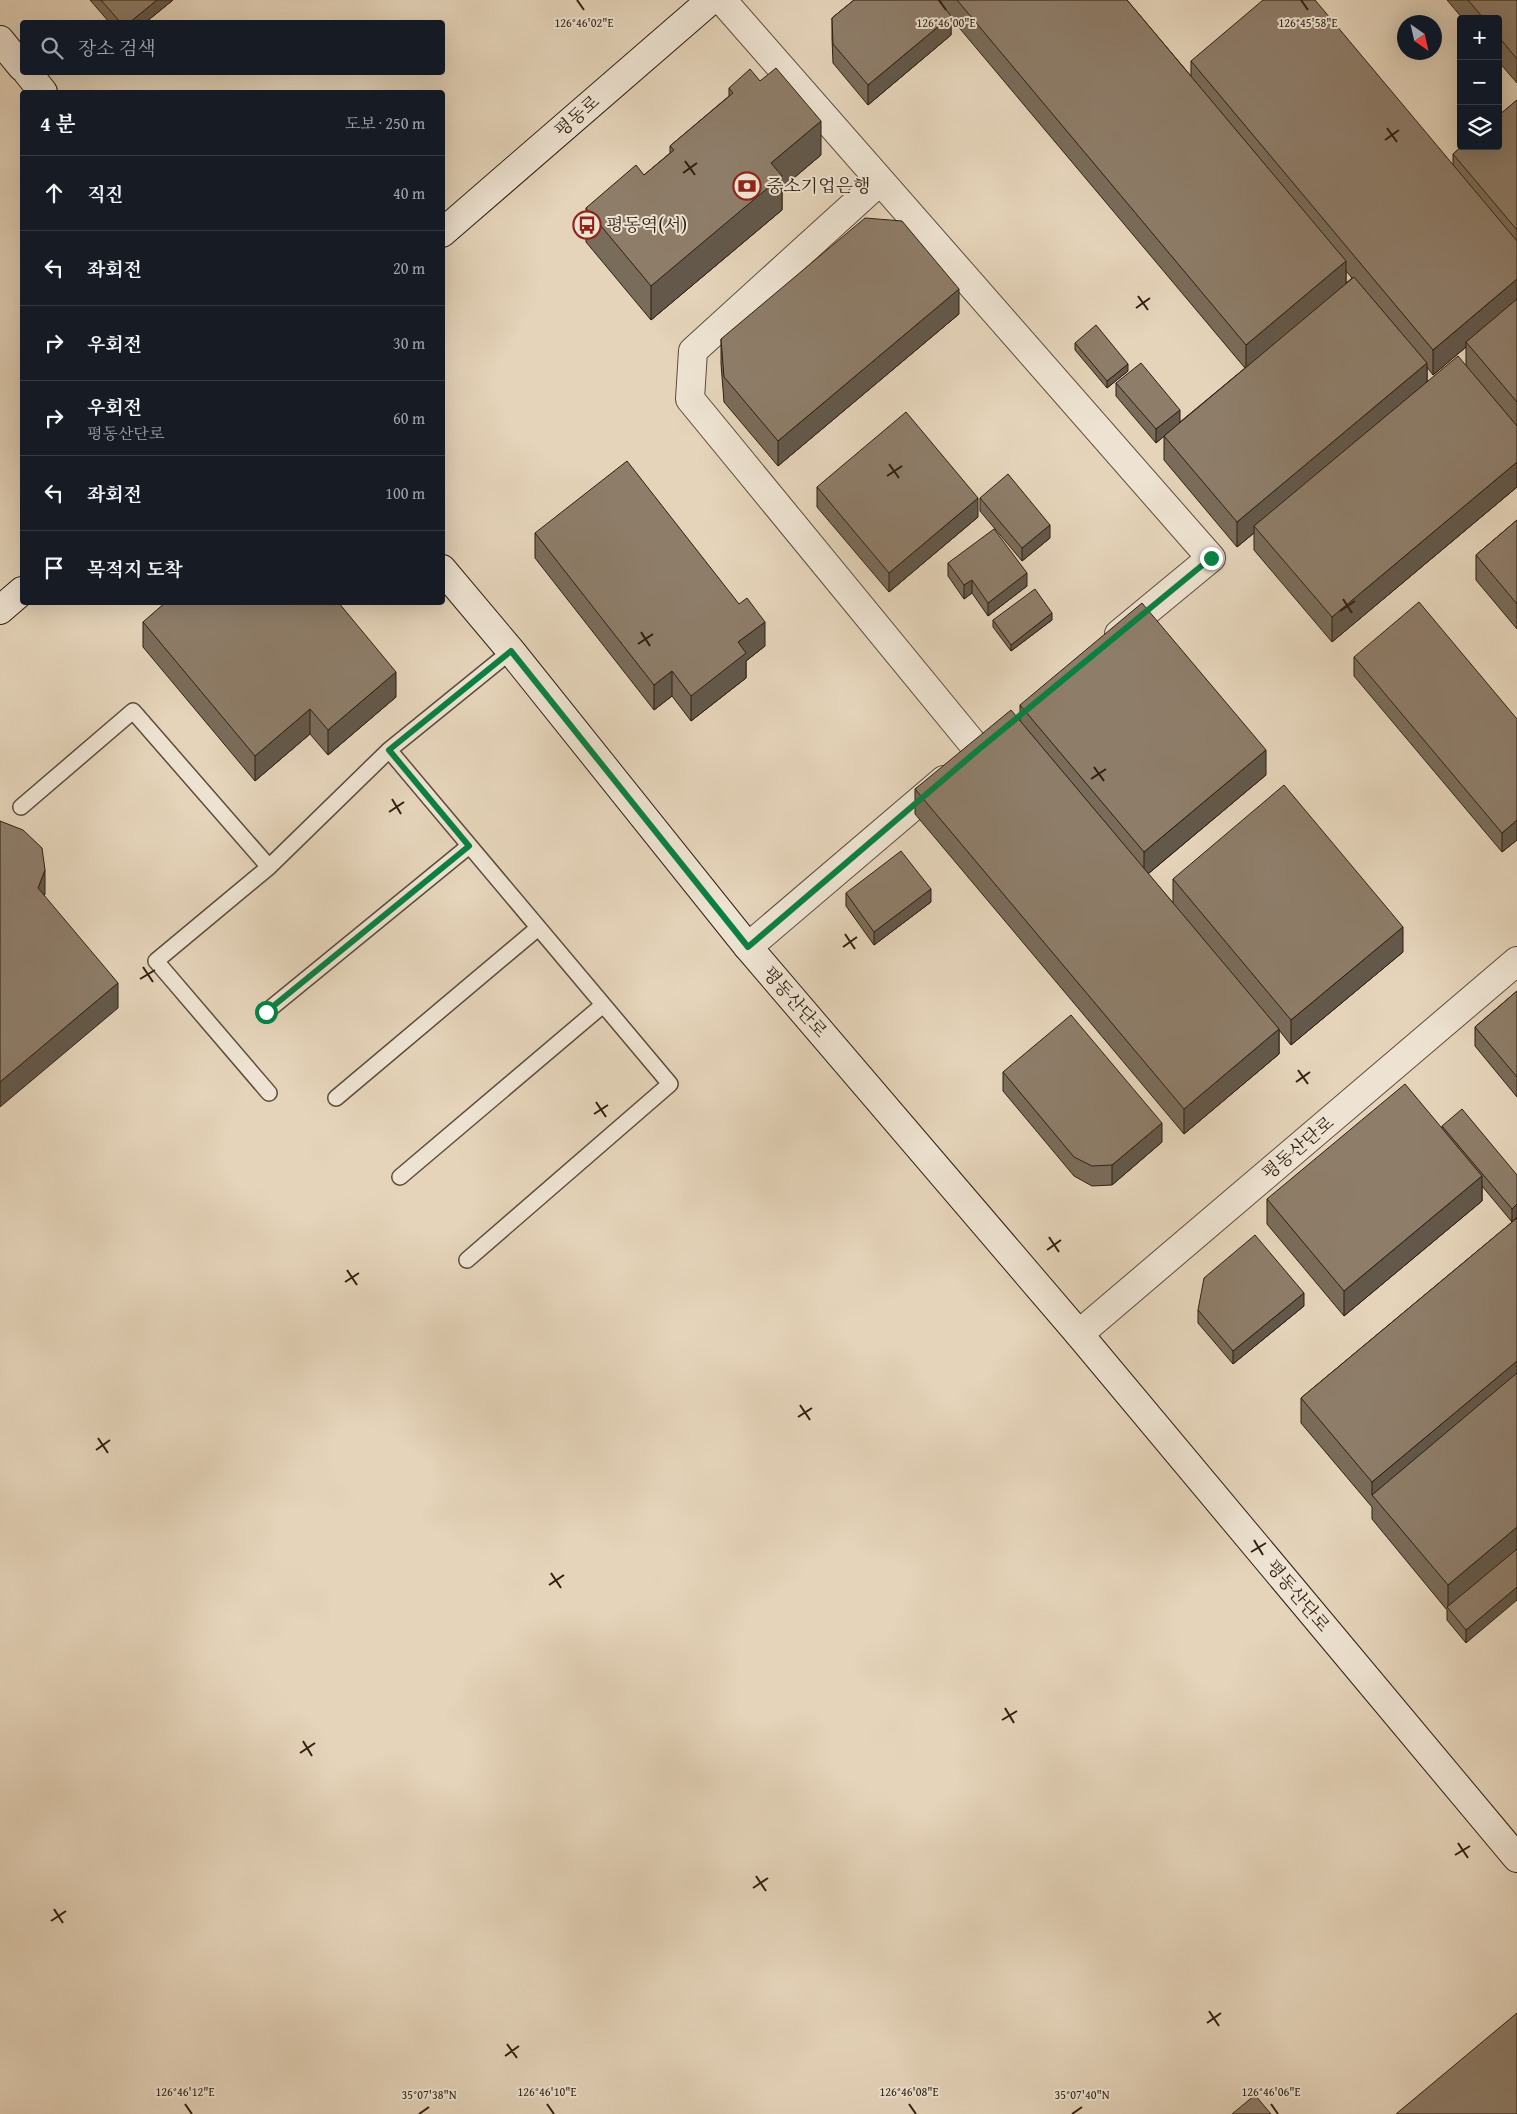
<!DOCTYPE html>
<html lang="ko">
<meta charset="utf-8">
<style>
body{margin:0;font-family:"Gentium Book Plus","Noto Serif KR",serif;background:#20242c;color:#f1f3f6}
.controls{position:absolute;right:15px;top:15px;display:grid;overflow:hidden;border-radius:5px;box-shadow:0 5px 20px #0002}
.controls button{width:45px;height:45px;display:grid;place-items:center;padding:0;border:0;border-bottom:1px solid #363941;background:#171b24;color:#f1f3f6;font:25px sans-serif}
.compass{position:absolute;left:1397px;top:15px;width:45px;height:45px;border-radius:50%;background:#171b24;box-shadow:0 5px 20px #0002;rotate:146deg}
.stop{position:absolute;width:15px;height:15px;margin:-11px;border:4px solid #0b8043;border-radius:50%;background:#fff}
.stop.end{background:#0b8043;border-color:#fff;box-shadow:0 1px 5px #0008}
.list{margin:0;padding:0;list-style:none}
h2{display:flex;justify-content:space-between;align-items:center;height:65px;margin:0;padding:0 20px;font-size:21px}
h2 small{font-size:16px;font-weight:400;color:#9ea1a6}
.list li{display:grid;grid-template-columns:32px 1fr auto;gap:15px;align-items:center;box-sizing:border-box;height:75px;padding:0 20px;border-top:1px solid #363941}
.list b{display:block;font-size:19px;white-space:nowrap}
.list p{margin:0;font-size:16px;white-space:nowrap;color:#9ea1a6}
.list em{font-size:16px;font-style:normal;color:#9ea1a6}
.icon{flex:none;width:28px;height:28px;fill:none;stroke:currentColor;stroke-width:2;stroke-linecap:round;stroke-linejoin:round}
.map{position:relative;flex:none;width:1517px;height:2114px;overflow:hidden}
.search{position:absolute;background:#171b24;box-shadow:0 5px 20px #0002;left:20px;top:20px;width:425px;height:55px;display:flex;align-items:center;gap:12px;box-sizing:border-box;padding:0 18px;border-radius:5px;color:#9ea1a6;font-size:19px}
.panel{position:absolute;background:#171b24;box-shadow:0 5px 20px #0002;left:20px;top:90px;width:425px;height:515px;border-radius:5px}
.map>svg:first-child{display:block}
</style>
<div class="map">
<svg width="1517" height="2114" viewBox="0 0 1517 2114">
<rect width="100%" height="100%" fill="#e5d4ba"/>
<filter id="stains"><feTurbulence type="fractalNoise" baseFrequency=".004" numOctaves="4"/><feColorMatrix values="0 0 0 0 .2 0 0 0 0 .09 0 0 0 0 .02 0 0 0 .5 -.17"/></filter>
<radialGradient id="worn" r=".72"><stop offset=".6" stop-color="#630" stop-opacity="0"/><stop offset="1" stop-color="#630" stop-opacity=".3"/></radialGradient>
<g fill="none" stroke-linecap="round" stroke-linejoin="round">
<g stroke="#5c4c3b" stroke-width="18">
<path id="lane" d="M389,750L670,1084L467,1260
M21,807L133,711L269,867
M266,1012L469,846
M269,1093L156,961L269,867L389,750L511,651
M336,1098L538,928
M400,1177L603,1005"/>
</g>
<g stroke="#5c4c3b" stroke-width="30">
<path id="street" d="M722,0L1211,558L1119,634
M879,182L693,351L690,399L978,750
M748,947L944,780
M1079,1334L1517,961"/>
</g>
<g stroke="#2f1f11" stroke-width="30">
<path id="secondary" d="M0,40L22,67
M27,72L43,92
M442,233L711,0
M442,569L511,651L748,947L1079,1334L1517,1858
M0,610L22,591"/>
</g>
<use href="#lane" stroke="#eee3d2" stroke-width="15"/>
<use href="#street" stroke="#eee3d2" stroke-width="28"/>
<use href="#secondary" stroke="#eee3d2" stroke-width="28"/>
</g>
<path fill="#7a6c5a" stroke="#2f1f11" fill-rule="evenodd" d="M90,0H173L146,22H109Z
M854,0H1127L1191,76V61L1453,165V154L1517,100V487L1332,642L1254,550V533L1237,547L1164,460V436L1166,434L1156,443L1116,396V383L1180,422L1245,368L951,18V35L868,105L833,63L832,38V18ZM1346,271L1352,278L1346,283ZM1466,347V366L1427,382V367L1433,375Z
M1447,0H1517V83L1498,61V19H1463Z
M729,88L821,155L782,188V210L651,320L586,242V208L644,175L670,153V146L729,96Z
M959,314L778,466L724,402L721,364V339Z
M1075,343L1128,371L1107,388L1075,350Z
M817,487L978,517L889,592L817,507Z
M980,498L1050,538L1022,561L980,511Z
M1517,520V629L1476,580V555Z
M535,533L765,646L746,661V678L691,721L672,696L654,710L535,558Z
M948,563L1027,586L988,616L972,593L964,599L948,576Z
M993,620H1052L1011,651L993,627Z
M143,622L396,697L328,755L310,734L255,781L143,647Z
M1354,657L1517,719V840L1502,852L1354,676Z
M1020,705L1266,775L1148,874L1173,903V879L1403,952L1291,1045L1279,1030V1054L1184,1134L915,814V789L1020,721Z
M846,893L931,902L874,945L846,906Z
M1517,991V1097L1475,1046V1027Z
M1003,1072L1162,1142L1112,1185L1092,1186L1074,1176L1003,1091Z
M1442,1126L1517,1175L1512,1222L1482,1186V1201L1344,1316L1267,1224V1199L1442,1128Z
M1517,1218L1466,1643L1447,1620V1610L1372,1519V1507L1301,1423V1398Z
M1304,1306L1233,1364L1198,1323V1310Z"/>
<path fill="#63584a" stroke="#2f1f11" d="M157,0H173L146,22H130Z
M951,16V35L868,105V85Z
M821,121V155L782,188V210L651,320V286L771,163Z
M1346,261V286L1246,369V345Z
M1517,279V304L1466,342V347L1433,375V350Z
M959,289V314L778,466V441Z
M1427,363V388L1254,526V533L1237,547V522Z
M1128,364V371L1107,388V381Z
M1180,410V423L1156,443V429Z
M1517,462V487L1332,642V617Z
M978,498V517L889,592V573Z
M1050,525V538L1022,561V548Z
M1027,573V586L988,616V603Z
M972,580V593L964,599V585Z
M1052,613V620L1011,651V645Z
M765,622V646L746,661V678L691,721V696L738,642Z
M672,671V696L654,710V685Z
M396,672V697L328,755V730Z
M310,709V734L255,781V756Z
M1266,750V775L1144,877V852Z
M1517,820V840L1502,852V833Z
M45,870V894L38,913V888Z
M931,889V902L874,945V932Z
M1403,927V952L1291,1045V1020Z
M118,983V1008L0,1107V1082Z
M1279,1029V1054L1184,1134V1109Z
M1162,1123V1142L1112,1185V1165Z
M1482,1176V1201L1344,1316V1291Z
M1517,1204V1217L1512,1222V1209Z
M1304,1293V1306L1233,1364V1351Z
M1517,1361V1386L1372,1495V1482Z
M1517,1527V1552L1448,1607V1585Z
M1517,1587V1600L1466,1643V1630Z"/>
<path fill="#8e7d69" stroke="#2f1f11" d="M101,0H157L130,22H120Z
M854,0H938L951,16L868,85L833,44L832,18Z
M957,0H1127L1346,261L1246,345Z
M1263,0H1315L1517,241V279L1433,350L1191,61Z
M1468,0H1517V59L1498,36V19H1484Z
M776,68L821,121L771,163L782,176L651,286L586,208L636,165L644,175L674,150L670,146L733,93L729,88L750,69L760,81Z
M1517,100V230L1453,154L1462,146H1498V116Z
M865,218L902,221L959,289L778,441L724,377L721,339Z
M1354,277L1427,363L1237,522L1164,436Z
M1517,299V402L1466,342Z
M1096,325L1128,364L1107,381L1075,343Z
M1458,356L1517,426V462L1332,617L1254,526Z
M1141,363L1180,410L1156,429L1116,383Z
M906,412L978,498L889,573L817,487Z
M627,461L739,604L747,598L765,622L738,642L746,653L691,696L672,671L654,685L535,533Z
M1008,474L1050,525L1022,548L980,498Z
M1517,520V604L1476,555Z
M994,529L1027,573L988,603L972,580L964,585L948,563Z
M1035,589L1052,613L1011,645L993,620Z
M166,602H338L396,672L328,730L310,709L255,756L143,622Z
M1419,602L1517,719V820L1502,833L1354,657Z
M1142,603L1266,750L1144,852L1020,705Z
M1011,710L1279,1029L1184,1109L915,789Z
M1284,785L1403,927L1291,1020L1173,879Z
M0,821L23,830L42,848L45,870L38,888L118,983L0,1082Z
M901,851L931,889L874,932L846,893Z
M1517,991V1077L1475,1027Z
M1071,1015L1162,1123L1112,1165L1092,1166L1074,1157L1003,1072Z
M1405,1084L1482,1176L1344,1291L1267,1199Z
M1462,1109L1517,1175V1204L1512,1209L1442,1126Z
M1517,1218V1361L1372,1482L1301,1398Z
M1255,1235L1304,1293L1233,1351L1198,1310L1204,1278Z
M1517,1373V1527L1448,1585L1372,1495Z
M1517,1549V1587L1466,1630L1447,1607Z
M1517,2013V2114H1396Z
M1255,2095L1271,2114H1232Z"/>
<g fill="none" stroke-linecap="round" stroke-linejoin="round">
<path stroke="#0b8043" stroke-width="6" d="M266,1012L469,846L389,750L511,651L748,947L978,750L1211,558"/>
</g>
<path fill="none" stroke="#2f1f11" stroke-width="2" d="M577,0L584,10M939,0L946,10M1301,0L1308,10M1387,128L1397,142M1385,140L1399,130M685,161L695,175M683,173L697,163M1138,296L1148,310M1136,308L1150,298M889,464L899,478M887,476L902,466M1343,599L1352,613M1340,611L1355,601M641,632L650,646M638,644L653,634M1094,767L1104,781M1091,779L1106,769M392,799L401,814M389,812L404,802M845,934L855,949M843,947L857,937M143,967L153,982M140,979L155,970M1298,1070L1308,1084M1296,1082L1310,1072M596,1102L606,1117M594,1114L608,1105M1049,1237L1059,1252M1047,1250L1061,1240M347,1270L357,1285M345,1282L359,1273M800,1405L810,1420M798,1417L812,1408M98,1438L108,1453M96,1450L110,1440M1254,1540L1263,1555M1251,1552L1266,1543M551,1573L561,1588M549,1585L564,1575M1005,1708L1014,1723M1002,1720L1017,1711M303,1741L312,1756M300,1753L315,1743M1458,1843L1468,1858M1455,1855L1470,1846M756,1876L766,1891M753,1888L768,1878M54,1909L63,1923M51,1921L66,1911M1209,2011L1219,2026M1207,2023L1221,2013M507,2044L517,2058M505,2056L519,2046M185,2104L192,2114M547,2104L554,2114M909,2104L916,2114M1271,2104L1278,2114M419,2114L429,2107M1072,2114L1082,2107"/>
<defs>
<g id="bank-ring" transform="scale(1.4375)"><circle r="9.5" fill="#eee3d2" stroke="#8f2418" stroke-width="1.5"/><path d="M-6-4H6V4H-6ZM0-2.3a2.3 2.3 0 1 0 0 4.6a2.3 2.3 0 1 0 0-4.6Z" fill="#8f2418"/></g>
<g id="bus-ring" transform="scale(1.4375)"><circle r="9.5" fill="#eee3d2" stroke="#8f2418" stroke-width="1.5"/><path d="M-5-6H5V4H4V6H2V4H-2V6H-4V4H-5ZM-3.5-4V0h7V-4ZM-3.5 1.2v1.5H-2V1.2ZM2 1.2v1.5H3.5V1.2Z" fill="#8f2418"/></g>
</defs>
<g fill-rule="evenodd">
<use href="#bank-ring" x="747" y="186"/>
<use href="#bus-ring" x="587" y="225"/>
</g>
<g text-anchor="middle" stroke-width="4" stroke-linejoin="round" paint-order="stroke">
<g font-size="18" fill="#2f1f11" stroke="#eee3d2">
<text transform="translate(577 116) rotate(-41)" y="6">평동로</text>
<text transform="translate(795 1002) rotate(49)" y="6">평동산단로</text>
<text transform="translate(1298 1148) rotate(-40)" y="6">평동산단로</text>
<text transform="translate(1298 1596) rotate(50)" y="6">평동산단로</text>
</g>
<g font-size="18" fill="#2f1f11" stroke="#eee3d2" text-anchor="start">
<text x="766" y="192">중소기업은행</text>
<text x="606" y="231">평동역(서)</text>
</g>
</g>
<g font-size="12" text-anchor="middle" fill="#2f1f11" stroke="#eee3d2" stroke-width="4" stroke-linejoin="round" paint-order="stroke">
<text x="1308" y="27">126°45'58"E</text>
<text x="584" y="27">126°46'02"E</text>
<text x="946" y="27">126°46'00"E</text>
<text x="185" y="2096">126°46'12"E</text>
<text x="547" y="2096">126°46'10"E</text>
<text x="909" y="2096">126°46'08"E</text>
<text x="1271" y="2096">126°46'06"E</text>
<text x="429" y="2099">35°07'38"N</text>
<text x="1082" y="2099">35°07'40"N</text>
</g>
<rect width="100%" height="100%" filter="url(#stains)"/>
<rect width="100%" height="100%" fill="url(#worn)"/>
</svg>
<div class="controls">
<button>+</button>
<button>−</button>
<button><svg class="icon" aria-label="layers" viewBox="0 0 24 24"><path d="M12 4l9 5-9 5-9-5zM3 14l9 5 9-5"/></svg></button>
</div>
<svg class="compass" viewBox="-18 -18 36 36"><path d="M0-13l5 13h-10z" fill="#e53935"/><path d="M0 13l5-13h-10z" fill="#9ea1a6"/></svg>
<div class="stop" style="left:266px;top:1012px"></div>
<div class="stop end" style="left:1211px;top:558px"></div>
<div class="search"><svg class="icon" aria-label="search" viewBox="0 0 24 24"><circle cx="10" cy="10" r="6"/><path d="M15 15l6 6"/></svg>장소 검색</div>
<section class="panel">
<h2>4 분<small>도보 · 250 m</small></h2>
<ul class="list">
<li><svg class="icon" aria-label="ahead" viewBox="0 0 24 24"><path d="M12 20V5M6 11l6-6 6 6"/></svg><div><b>직진</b></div><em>40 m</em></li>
<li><svg class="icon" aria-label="left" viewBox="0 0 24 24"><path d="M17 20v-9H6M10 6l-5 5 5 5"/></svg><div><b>좌회전</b></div><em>20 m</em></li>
<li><svg class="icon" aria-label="right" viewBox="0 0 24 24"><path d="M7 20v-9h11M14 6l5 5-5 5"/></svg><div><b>우회전</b></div><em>30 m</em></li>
<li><svg class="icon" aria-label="right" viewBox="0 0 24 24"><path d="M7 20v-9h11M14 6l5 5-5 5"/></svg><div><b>우회전</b><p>평동산단로</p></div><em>60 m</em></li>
<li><svg class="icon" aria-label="left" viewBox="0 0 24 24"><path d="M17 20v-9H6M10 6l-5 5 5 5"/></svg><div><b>좌회전</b></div><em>100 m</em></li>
<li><svg class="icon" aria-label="arrive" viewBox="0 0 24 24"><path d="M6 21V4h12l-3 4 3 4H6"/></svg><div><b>목적지 도착</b></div></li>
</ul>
</section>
</div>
